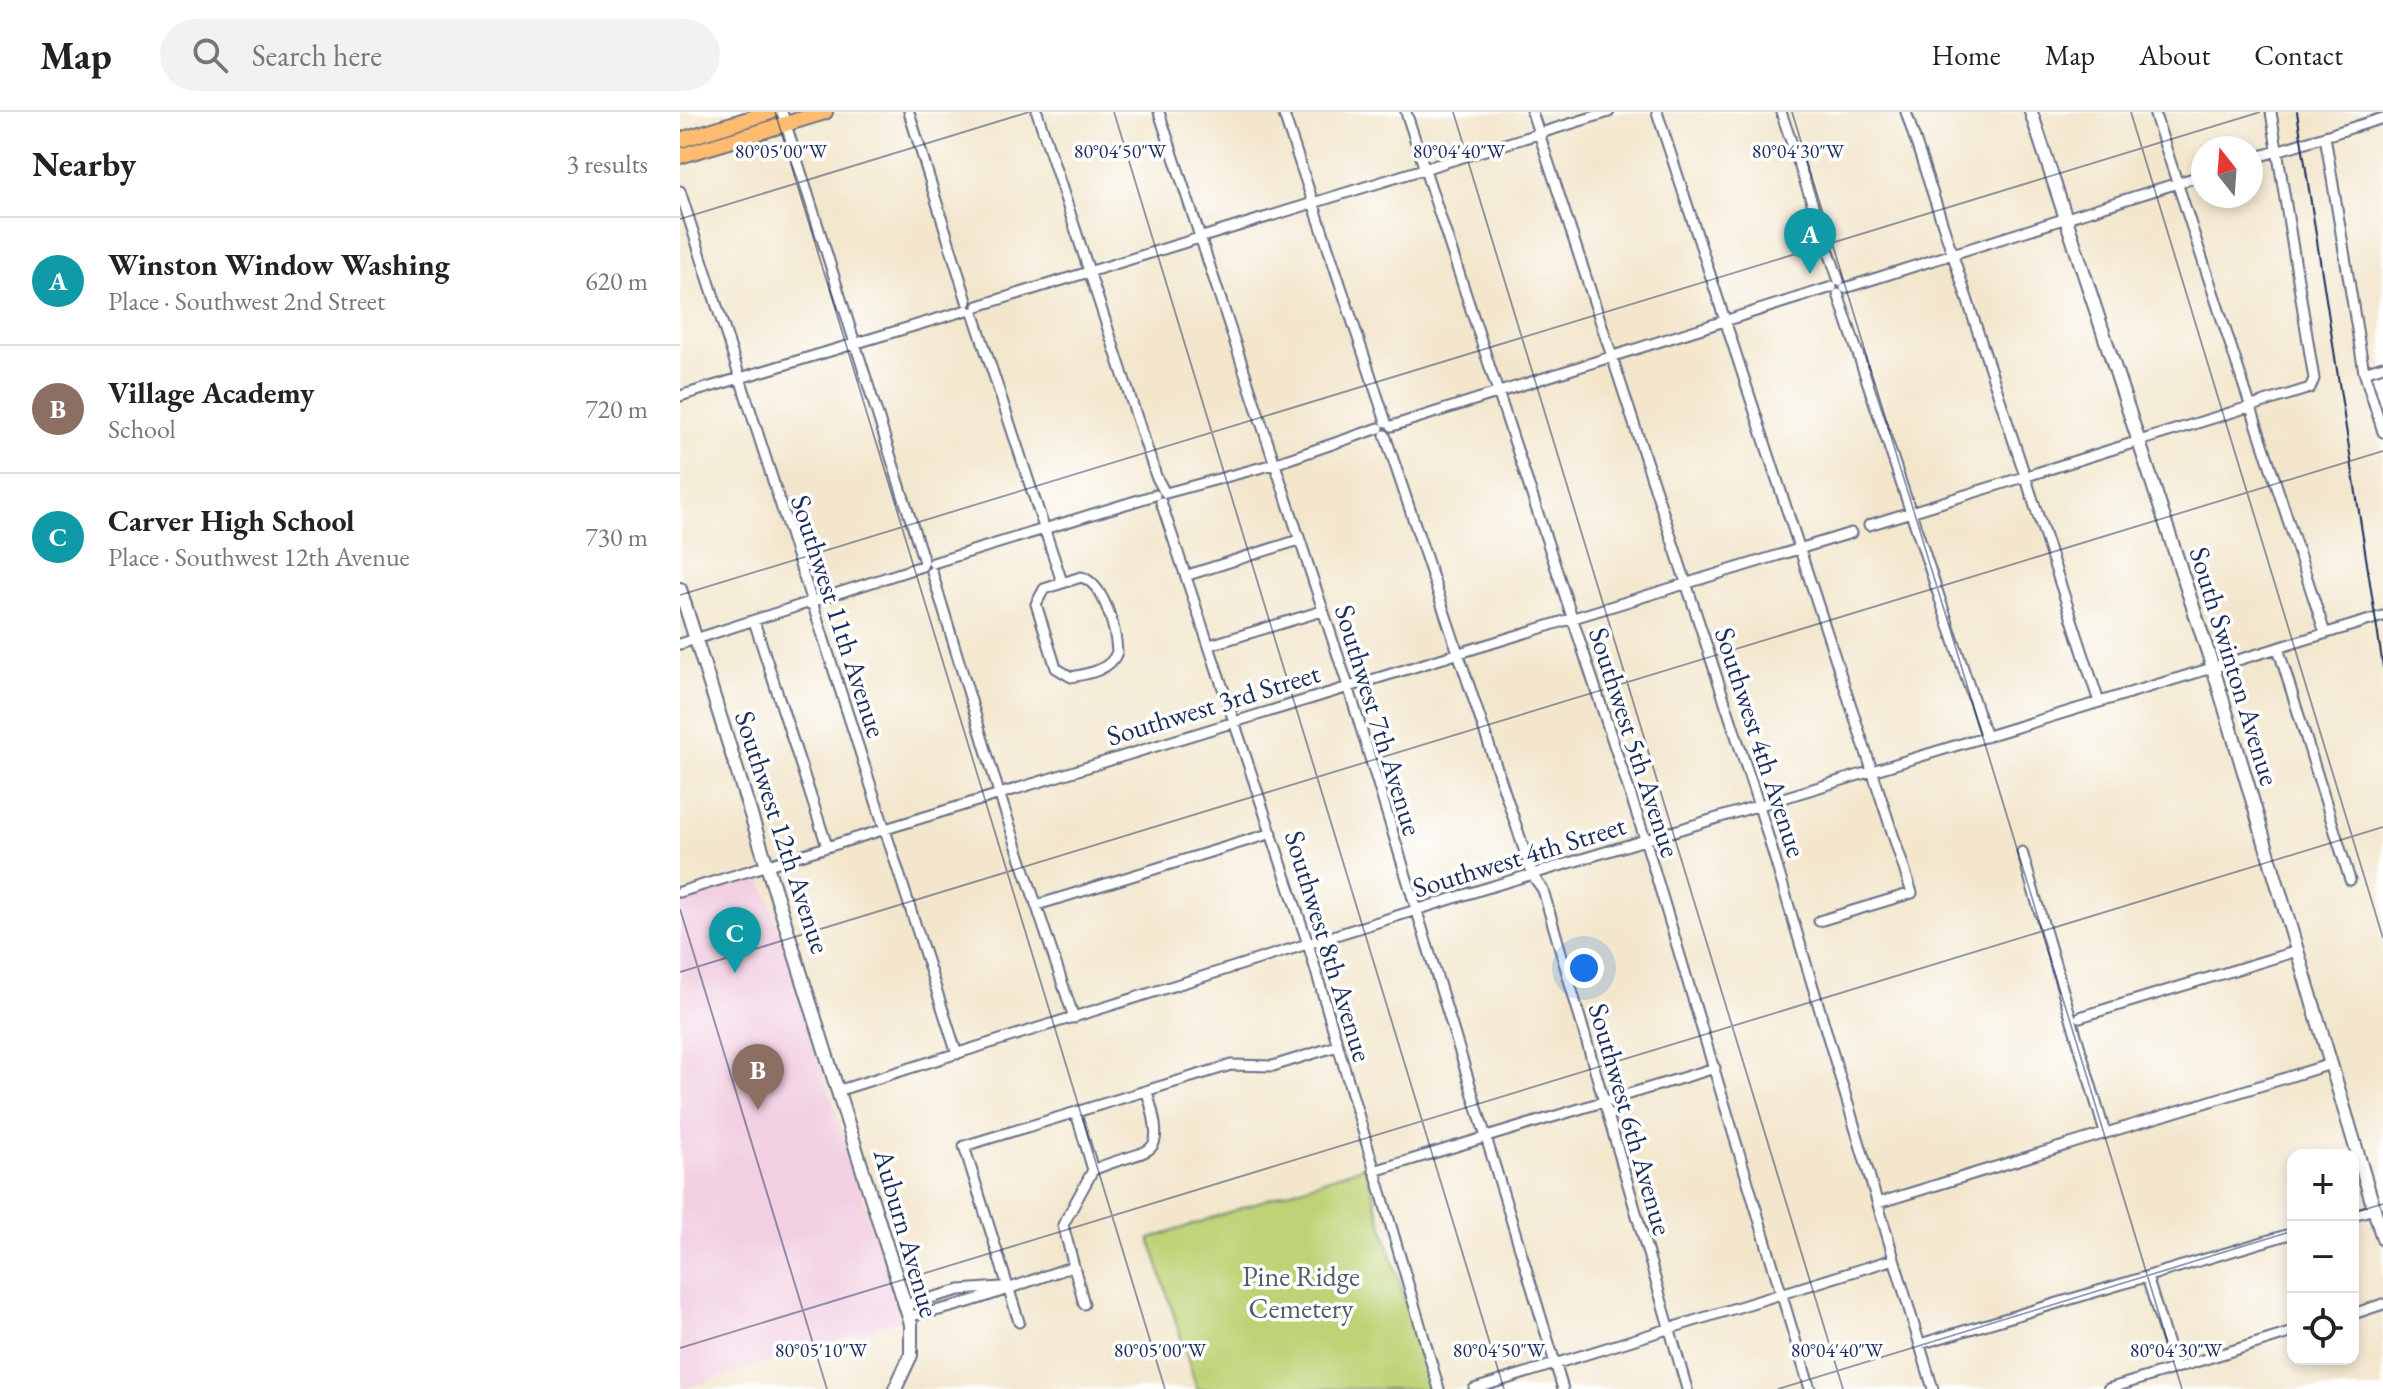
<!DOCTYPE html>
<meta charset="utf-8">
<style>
body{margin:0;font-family:"EB Garamond",serif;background:#f2f2f2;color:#222}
.controls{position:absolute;right:24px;bottom:24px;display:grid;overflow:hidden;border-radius:16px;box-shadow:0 4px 12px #0003}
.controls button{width:72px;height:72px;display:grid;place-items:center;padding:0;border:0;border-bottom:2px solid #e0e0e0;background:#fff;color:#222;font:40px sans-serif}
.compass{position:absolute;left:1511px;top:24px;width:72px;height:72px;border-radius:50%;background:#fff;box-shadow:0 4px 12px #0003;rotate:343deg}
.you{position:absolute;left:904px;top:856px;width:28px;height:28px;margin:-20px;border:6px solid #fff;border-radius:50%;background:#1a73e8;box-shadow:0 0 0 12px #1a73e833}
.badge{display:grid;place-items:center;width:52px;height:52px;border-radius:50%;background:#0f766e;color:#fff;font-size:26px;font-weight:700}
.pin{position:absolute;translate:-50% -66px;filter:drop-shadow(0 2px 4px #0008)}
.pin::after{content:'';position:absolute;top:42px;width:28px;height:24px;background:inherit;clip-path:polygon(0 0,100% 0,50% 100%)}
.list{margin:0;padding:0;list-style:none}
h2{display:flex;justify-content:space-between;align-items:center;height:104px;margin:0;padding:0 32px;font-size:34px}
h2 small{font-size:26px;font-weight:400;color:#767676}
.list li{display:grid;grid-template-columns:52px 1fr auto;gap:24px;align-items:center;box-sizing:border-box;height:128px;padding:0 32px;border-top:2px solid #e0e0e0}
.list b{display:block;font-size:30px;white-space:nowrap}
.list p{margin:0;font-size:26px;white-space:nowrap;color:#767676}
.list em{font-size:26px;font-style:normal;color:#767676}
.icon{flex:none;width:44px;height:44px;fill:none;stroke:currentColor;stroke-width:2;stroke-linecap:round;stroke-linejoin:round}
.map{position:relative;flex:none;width:1703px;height:1277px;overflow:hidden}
header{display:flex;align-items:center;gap:48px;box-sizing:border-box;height:112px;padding:0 40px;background:#fff;border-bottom:2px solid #e0e0e0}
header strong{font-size:38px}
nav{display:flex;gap:44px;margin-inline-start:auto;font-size:28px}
.search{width:560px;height:72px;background:#f2f2f2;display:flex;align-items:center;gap:20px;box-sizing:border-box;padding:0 28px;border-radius:44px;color:#767676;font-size:30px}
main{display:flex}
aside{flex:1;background:#fff}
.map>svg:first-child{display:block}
</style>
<header>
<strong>Map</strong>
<div class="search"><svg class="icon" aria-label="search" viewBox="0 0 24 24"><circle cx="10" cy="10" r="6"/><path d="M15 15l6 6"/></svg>Search here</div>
<nav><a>Home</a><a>Map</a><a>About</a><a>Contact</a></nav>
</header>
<main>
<aside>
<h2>Nearby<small>3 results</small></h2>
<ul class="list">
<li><span class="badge" style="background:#0f9aa8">A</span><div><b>Winston Window Washing</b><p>Place · Southwest 2nd Street</p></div><em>620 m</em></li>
<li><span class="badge" style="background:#8d6e63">B</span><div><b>Village Academy</b><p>School</p></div><em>720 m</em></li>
<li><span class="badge" style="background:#0f9aa8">C</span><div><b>Carver High School</b><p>Place · Southwest 12th Avenue</p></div><em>730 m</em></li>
</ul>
</aside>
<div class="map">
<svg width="1703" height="1277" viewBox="0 0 1703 1277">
<rect width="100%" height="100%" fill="#fff"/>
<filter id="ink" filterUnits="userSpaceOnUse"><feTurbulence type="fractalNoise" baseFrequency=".0125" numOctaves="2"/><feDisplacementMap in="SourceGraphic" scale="16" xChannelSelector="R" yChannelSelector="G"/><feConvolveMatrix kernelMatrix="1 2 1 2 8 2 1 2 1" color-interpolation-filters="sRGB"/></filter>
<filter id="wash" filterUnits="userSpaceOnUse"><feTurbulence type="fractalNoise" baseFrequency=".006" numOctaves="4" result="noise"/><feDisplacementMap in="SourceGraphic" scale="32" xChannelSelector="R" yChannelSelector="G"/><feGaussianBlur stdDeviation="1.8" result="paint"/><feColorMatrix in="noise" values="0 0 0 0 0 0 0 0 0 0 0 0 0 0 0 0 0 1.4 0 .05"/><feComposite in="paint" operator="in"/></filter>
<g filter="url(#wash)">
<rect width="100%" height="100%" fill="#f3e6cc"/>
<path fill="#f2cfe1" d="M81,763L221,1208L4,1277L0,1264V789Z"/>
<path fill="#bed376" stroke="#6c816a" stroke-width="2" d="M685,1054L751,1277H517L470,1127Z"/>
</g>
<g filter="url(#ink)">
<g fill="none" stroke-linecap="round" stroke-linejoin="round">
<g stroke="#676f84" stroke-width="13">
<path id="minor" d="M102,0L244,450
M229,0L287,189
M357,0L476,364L484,379
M479,0L668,574L883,1277
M603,0L706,310
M726,0L965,727L1130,1277
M852,0L1079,694L1253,1277
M977,0L1232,781L1139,809
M1101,0L1159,169
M1226,0L1419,590
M1474,0L1645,521
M1645,24L1684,260L1703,320
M1571,47L1703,6
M0,79L277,942
M1165,176L1523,63
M1158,182L1306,625
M298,194L929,0
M293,200L382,470
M1684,260L1703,254
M0,284L287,198
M712,314L1152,175
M705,323L853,764L863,778L1007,1277
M486,381L594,352L699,316
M481,390L628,832L759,1277
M1189,413L1630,276L1634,267L1591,0
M253,451L475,383
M252,460L319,681L394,906
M508,463L619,428
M401,465C424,471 436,518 437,540C431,558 408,562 391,565L376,556L356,492L364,477Z
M74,509L147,734
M0,532L242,454
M530,533L642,499
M1598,536L1670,768
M1342,740L1425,1021
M0,780L1171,421
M357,793L592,721
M1400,905L1617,839
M160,978L800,778L1703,504
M396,1001L413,1058
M694,1059L1035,956
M1198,1091L1651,952
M1673,1103L1694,1097
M1467,1165L1495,1256
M404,1192L383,1113L413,1058C469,1033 489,1053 467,980
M225,1193L280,1178L321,1175
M1673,1202L1703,1192
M228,1204C285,1196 337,1172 392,1155
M339,1210L284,1034L551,953L593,954L657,934
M1240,1232L1613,1121
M794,1277L1214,1147
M1428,1277L1613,1220"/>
</g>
<g stroke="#676f84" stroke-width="16">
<path id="tertiary" d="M1351,0L1533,556L1703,1127
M0,477L231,1212V1243L215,1277"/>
</g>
<g stroke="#676f84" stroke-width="18">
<path id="primary" d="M0,28L91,0
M0,44L145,0"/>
</g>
<use href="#minor" stroke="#fff" stroke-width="9"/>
<use href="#tertiary" stroke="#fff" stroke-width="12"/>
<use href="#primary" stroke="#fdbc70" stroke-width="14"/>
<path stroke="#1b2f5e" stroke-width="2" d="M1617,0L1703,555"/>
</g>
</g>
<path fill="none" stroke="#1b2f5e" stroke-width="2" stroke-opacity="0.45" d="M95,0L485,1277M434,0L824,1277M773,0L1163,1277M1112,0L1502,1277M1451,0L1703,826M0,107L349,0M0,483L1580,0M0,797L147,1277M0,860L1703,339M1673,1101L1703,1092M0,1236L1703,715M1098,1277L1613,1119"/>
<g text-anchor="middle" stroke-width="7" stroke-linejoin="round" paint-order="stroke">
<g font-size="28" fill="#1b2f5e" stroke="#fff">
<text transform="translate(159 504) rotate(72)" y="10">Southwest 11th Avenue</text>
<text transform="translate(1555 554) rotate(73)" y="10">South Swinton Avenue</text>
<text transform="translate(533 592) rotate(-17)" y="10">Southwest 3rd Street</text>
<text transform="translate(699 608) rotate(73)" y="10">Southwest 7th Avenue</text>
<text transform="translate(955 630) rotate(72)" y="10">Southwest 5th Avenue</text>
<text transform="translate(1081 630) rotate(72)" y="10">Southwest 4th Avenue</text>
<text transform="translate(103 720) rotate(72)" y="10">Southwest 12th Avenue</text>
<text transform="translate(839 744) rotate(-17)" y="10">Southwest 4th Street</text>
<text transform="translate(649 834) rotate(73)" y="10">Southwest 8th Avenue</text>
<text transform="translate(951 1007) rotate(74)" y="10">Southwest 6th Avenue</text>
<text transform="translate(227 1121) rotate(74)" y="10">Auburn Avenue</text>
</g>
<g font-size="28" fill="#4c6065" stroke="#fff">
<text x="621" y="1174">Pine Ridge<tspan x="621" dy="32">Cemetery</tspan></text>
</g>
</g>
<g font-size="20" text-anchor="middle" fill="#1b2f5e" stroke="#fff" stroke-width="7" stroke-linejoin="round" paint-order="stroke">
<text x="101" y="46">80°05'00"W</text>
<text x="440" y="46">80°04'50"W</text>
<text x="779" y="46">80°04'40"W</text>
<text x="1118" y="46">80°04'30"W</text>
<text x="141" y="1245">80°05'10"W</text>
<text x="480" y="1245">80°05'00"W</text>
<text x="819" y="1245">80°04'50"W</text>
<text x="1157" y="1245">80°04'40"W</text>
<text x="1496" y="1245">80°04'30"W</text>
</g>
</svg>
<div class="controls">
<button>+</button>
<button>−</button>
<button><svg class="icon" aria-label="locate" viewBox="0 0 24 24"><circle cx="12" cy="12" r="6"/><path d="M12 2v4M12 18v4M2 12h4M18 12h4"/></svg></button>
</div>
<svg class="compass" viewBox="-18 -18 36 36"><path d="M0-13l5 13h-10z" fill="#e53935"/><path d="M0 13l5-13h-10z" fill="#767676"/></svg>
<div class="you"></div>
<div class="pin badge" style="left:1130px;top:162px;background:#0f9aa8">A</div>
<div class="pin badge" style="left:78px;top:998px;background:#8d6e63">B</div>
<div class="pin badge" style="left:55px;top:861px;background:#0f9aa8">C</div>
</div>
</main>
